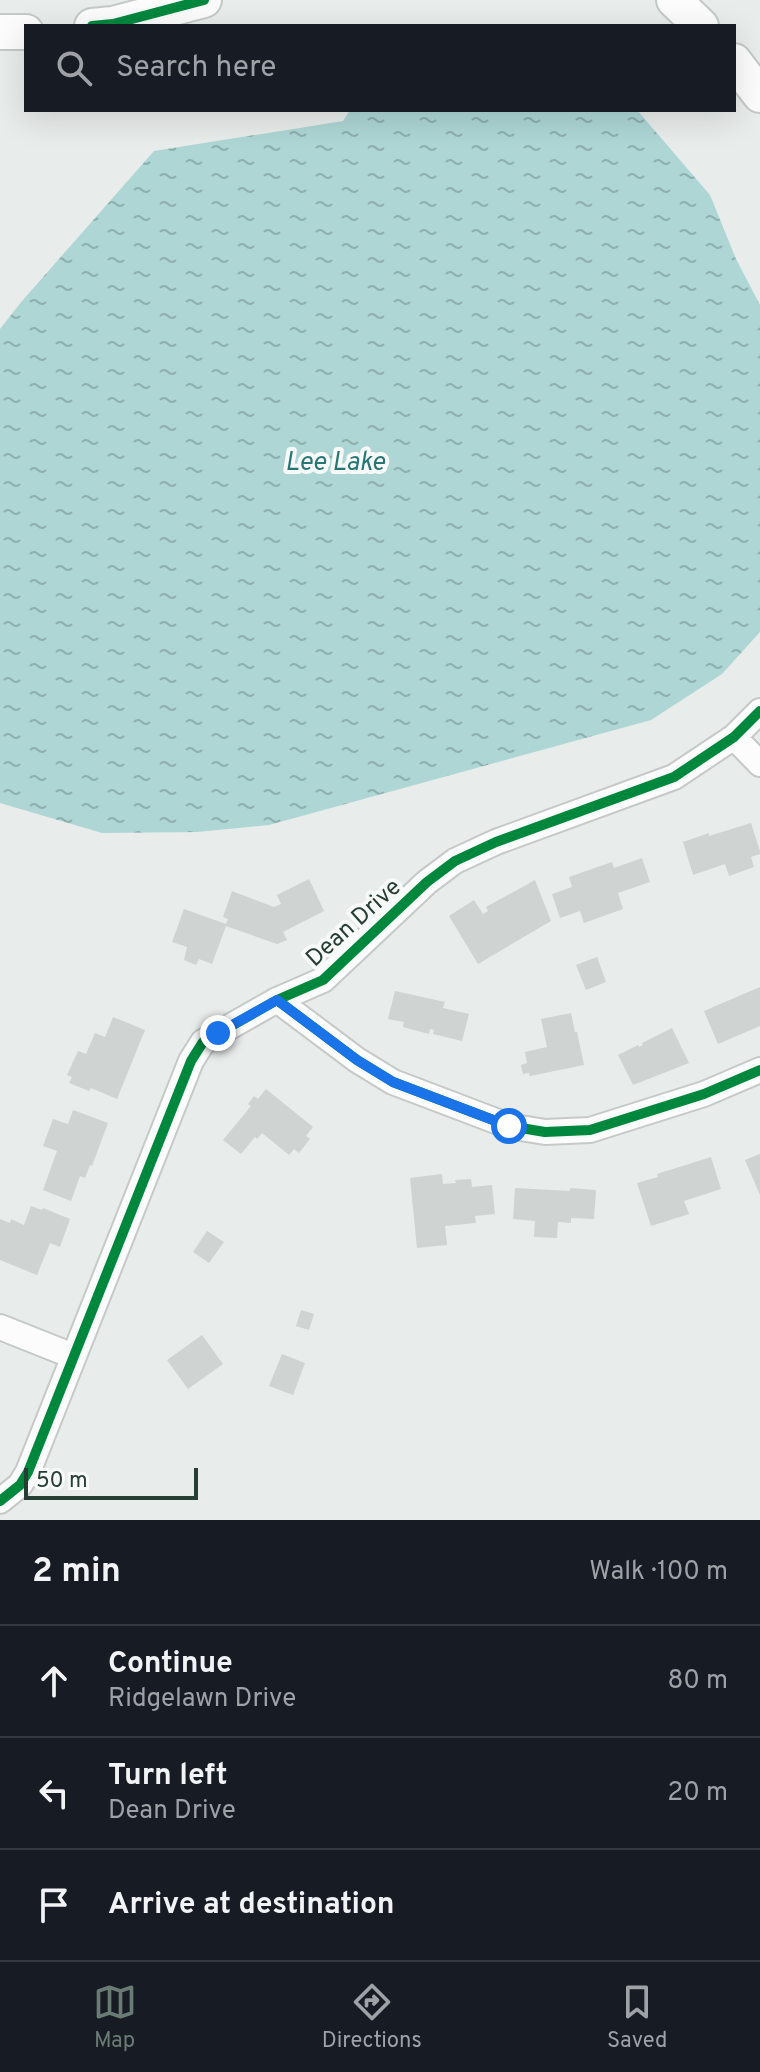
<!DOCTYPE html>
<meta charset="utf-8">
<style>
body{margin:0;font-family:Overpass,sans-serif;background:#20242c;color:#f1f3f6}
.scale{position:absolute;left:24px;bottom:20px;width:174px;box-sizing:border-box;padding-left:8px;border:4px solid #263e34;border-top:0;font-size:22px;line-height:28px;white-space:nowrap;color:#263e34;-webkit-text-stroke:6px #f7faf8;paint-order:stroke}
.stop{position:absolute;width:24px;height:24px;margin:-18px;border:6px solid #1a73e8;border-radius:50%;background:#fff}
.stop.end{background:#1a73e8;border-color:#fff;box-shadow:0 2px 8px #0008}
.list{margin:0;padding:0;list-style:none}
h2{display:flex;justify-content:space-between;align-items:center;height:104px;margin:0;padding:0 32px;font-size:34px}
h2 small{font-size:26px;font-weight:400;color:#9ea1a6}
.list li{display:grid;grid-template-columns:52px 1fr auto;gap:24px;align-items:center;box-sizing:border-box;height:112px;padding:0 32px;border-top:2px solid #363941}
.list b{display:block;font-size:30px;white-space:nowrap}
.list p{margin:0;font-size:26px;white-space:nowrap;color:#9ea1a6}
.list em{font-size:26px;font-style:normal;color:#9ea1a6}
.icon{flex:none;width:44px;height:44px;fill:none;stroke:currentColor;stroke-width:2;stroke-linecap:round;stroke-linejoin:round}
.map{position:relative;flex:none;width:760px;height:1520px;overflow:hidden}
.search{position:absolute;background:#171b24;box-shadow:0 8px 32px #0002;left:24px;right:24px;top:24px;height:88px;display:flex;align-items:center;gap:20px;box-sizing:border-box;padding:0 28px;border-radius:0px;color:#9ea1a6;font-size:30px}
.sheet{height:440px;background:#171b24}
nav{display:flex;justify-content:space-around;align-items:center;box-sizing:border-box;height:112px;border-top:2px solid #363941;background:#171b24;font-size:22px;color:#9ea1a6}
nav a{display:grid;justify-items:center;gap:4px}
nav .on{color:#6a7b74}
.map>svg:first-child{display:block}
</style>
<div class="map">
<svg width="760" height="1520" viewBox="0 0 760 1520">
<defs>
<pattern id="water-ripples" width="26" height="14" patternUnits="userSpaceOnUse" patternTransform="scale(2)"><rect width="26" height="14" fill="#add6d5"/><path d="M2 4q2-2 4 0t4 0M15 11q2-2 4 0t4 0" fill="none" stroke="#8dafae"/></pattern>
</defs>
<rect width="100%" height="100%" fill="#e8ecea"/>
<path fill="url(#water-ripples)" d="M350,110H637L710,195L736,259L760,305V632L722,674L651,720L269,825L197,832L102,833L0,803V329L22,301L154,151L343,121Z"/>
<path fill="#cfd3d1" d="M751,823L760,851V854L751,857L754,867L729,876L725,864L693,875L683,842L709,833V836Z
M642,858L650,882L618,893L623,909L584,923L580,911L560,918L552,894L572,887L569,877L612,862L614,868Z
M309,879L324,911L283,932L287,940L277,944L226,926L212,964L199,959L196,965L184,960L187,947L172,942L184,909L226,924L228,919L223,917L232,891L274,907L281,904L277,895Z
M535,880L551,921L478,964L449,916L474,900L483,914L488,911L486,907Z
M597,957L606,982L586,990L576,965Z
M760,987V1026L718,1044L704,1011Z
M395,991L445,1002L443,1008L469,1014L462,1041L433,1034L434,1030L430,1029L429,1034L403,1027L404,1022L388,1019Z
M571,1013L575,1032H577L584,1065L530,1076L529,1073L523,1074L521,1065L527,1063L525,1052L547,1047L541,1019Z
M113,1017L145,1030L117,1099L91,1088L89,1091L69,1083L72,1077L67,1075L78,1051L86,1054L95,1033L105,1037Z
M672,1028L689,1063L633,1085L618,1055L638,1045L639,1047L643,1045L642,1043Z
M266,1089L313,1127L306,1136L310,1139L299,1153L294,1149L289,1155L262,1133L257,1139L255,1137L241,1154L223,1140L251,1106L248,1104L254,1096L258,1099Z
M73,1110L108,1123L92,1166L90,1165L85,1178L80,1176L71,1201L43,1190L57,1151L43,1146L53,1119L68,1124Z
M760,1154V1195L745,1160Z
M711,1157L721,1189L684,1201L689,1214L651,1226L637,1183L658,1177L657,1174Z
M442,1174L443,1184L456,1183L455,1180L471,1179L472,1187L492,1185L495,1214L475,1216L476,1223L445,1226L447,1245L417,1248L410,1178Z
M515,1188L570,1191V1188L596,1190L594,1219L571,1218V1223L558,1222L557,1238L534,1237L535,1221L513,1219Z
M31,1206L42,1210L43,1208L70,1219L60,1247L50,1243L37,1275L0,1260V1219L10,1223L11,1219L24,1225Z
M207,1231L224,1242L209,1263L193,1252Z
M301,1310L314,1314L309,1330L296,1326Z
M202,1335L223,1364L188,1389L167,1360Z
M282,1354L305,1363L293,1395L269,1386Z"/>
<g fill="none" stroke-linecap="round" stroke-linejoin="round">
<g stroke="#c5c9c7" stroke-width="28">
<path id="street" d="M734,737L760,764
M277,1000L357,1060L393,1082L509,1126L545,1132L590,1130L704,1094L760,1070
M0,1327L73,1356
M0,1501L20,1485L28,1472L191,1061L203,1042L277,1000L323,980L427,882L455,861L496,842L674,777L734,737L760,711"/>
</g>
<g stroke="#c3c9c7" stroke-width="38">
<path id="secondary" d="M674,0L701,26
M92,26L113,24L204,0
M0,32H26
M734,61L760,95"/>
</g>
<use href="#street" stroke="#fcfcfc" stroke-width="24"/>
<use href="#secondary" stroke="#fcfcfc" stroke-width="34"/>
<g stroke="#f7faf8" stroke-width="15">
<path id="cycleway" d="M92,26L113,24L204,0
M277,1000L357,1060L393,1082L509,1126L545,1132L590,1130L704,1094L760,1070
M0,1501L20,1485L28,1472L191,1061L203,1042L277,1000L323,980L427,882L455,861L496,842L674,777L734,737L760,711"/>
</g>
<use href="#cycleway" stroke="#00873e" stroke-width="10"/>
</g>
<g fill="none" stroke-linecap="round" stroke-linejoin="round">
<path stroke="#1a73e8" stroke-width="10" d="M218,1033L277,1000L357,1060L393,1082L509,1126"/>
</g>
<g text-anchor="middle" stroke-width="8" stroke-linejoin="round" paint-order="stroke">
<g font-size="24" fill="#263e34" stroke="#f7faf8">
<text transform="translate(353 922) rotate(-42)" y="8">Dean Drive</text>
</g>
<g font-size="26" font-style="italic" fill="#257675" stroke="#f7faf8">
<text x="335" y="470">Lee Lake</text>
</g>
</g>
</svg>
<div class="scale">50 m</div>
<div class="stop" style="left:509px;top:1126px"></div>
<div class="stop end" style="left:218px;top:1033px"></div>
<div class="search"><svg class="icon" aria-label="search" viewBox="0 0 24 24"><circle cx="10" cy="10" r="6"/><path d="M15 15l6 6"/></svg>Search here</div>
</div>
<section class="sheet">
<h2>2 min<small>Walk · 100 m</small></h2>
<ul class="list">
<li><svg class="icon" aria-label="ahead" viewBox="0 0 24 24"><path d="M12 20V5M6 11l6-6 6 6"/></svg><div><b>Continue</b><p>Ridgelawn Drive</p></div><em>80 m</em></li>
<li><svg class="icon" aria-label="left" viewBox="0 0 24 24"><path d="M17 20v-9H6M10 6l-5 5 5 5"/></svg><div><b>Turn left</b><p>Dean Drive</p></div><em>20 m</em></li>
<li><svg class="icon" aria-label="arrive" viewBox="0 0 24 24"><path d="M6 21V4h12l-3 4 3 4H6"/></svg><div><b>Arrive at destination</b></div></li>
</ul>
</section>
<nav>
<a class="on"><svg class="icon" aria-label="map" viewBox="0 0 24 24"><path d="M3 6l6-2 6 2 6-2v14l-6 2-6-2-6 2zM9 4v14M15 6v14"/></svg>Map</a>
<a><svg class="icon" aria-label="directions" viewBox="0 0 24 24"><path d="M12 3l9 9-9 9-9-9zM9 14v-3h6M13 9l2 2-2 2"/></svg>Directions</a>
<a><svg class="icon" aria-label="saved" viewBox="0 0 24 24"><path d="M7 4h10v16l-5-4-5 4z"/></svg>Saved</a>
</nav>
